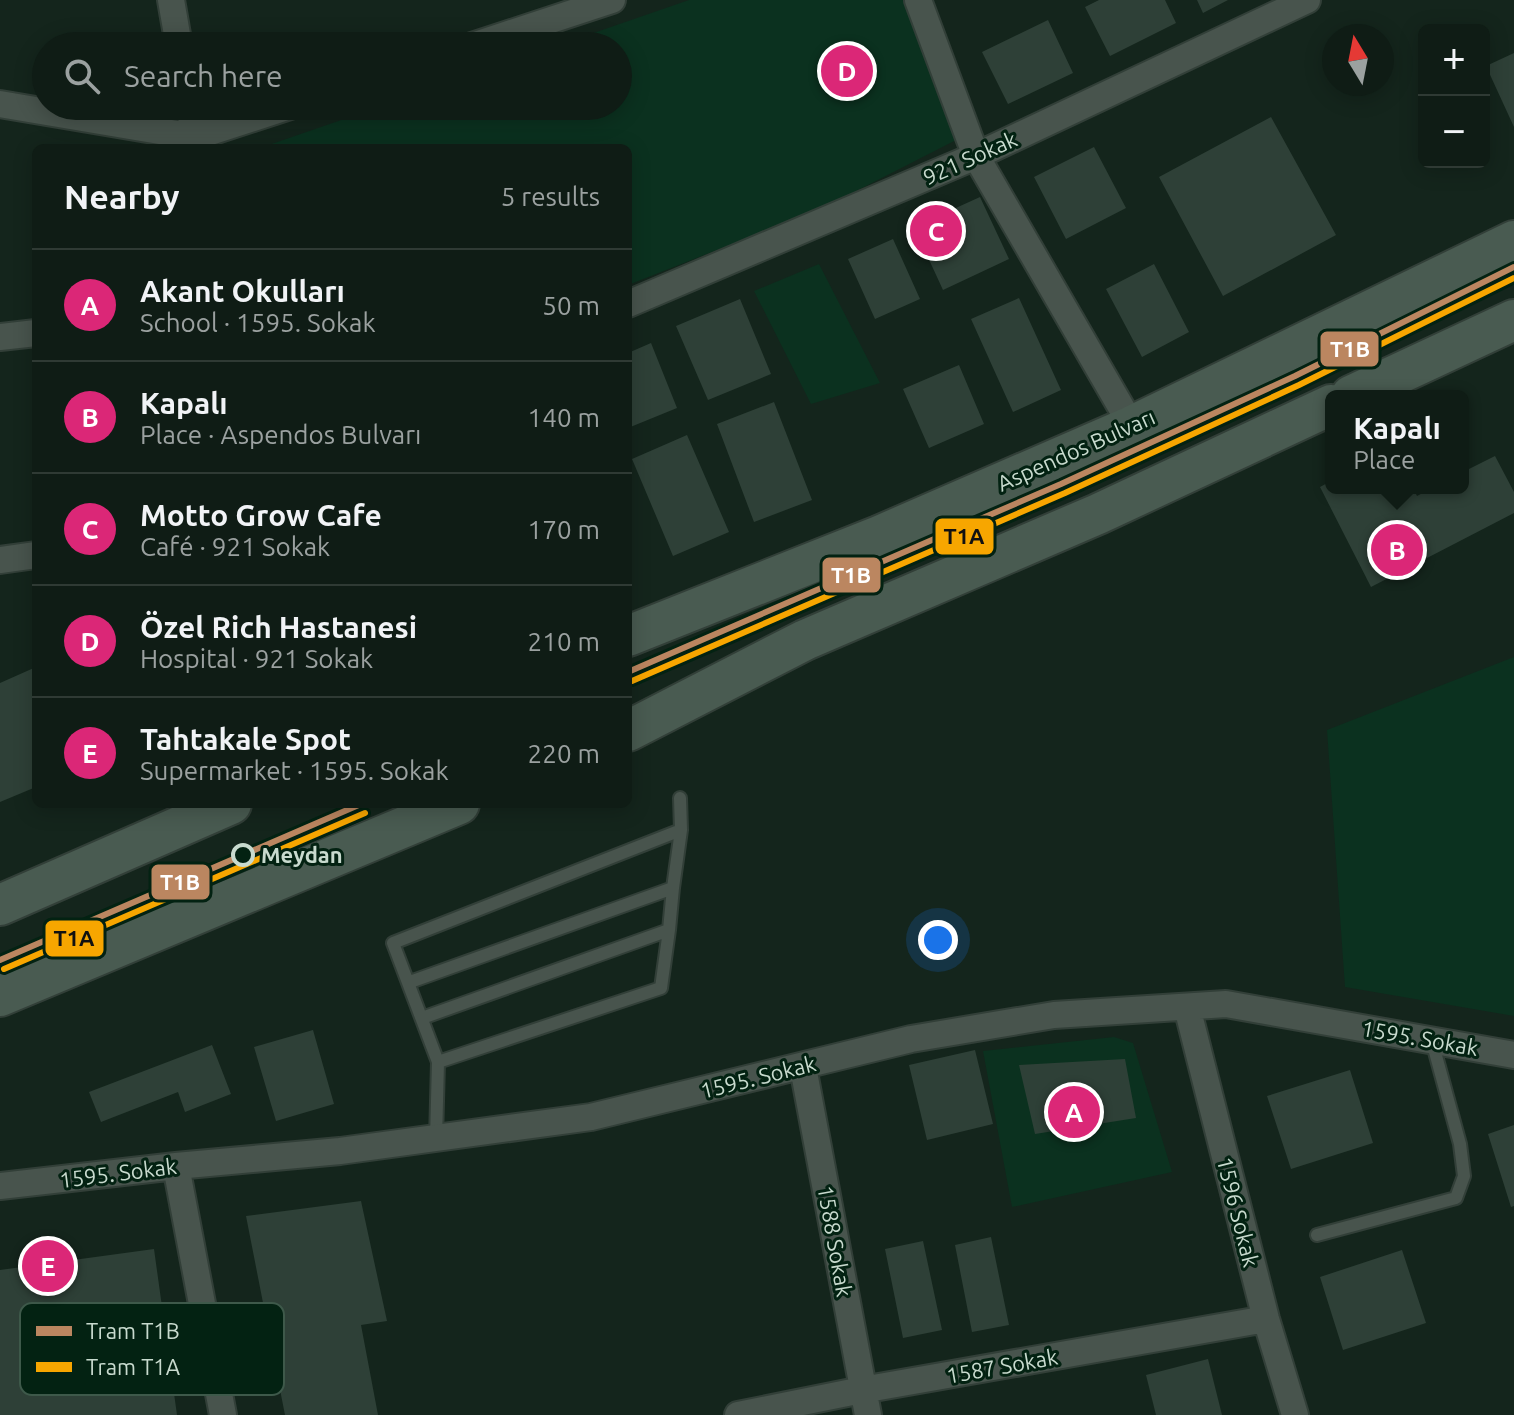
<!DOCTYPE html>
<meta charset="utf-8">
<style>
body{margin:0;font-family:Ubuntu,sans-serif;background:#18251e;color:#f1f3f6}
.controls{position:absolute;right:24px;top:24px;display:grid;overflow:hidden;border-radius:12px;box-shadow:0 4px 20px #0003}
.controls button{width:72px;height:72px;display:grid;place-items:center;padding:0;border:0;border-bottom:2px solid #2f3a34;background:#0f1c15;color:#f1f3f6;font:40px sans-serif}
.compass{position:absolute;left:1322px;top:24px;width:72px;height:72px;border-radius:50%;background:#0f1c15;box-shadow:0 4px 20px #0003;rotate:350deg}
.you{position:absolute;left:938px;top:940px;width:28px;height:28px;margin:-20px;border:6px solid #fff;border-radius:50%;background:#1a73e8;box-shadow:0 0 0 12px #1a73e833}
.badge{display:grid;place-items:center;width:52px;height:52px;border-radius:50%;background:#db2777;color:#fff;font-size:26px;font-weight:700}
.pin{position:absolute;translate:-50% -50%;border:4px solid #fff;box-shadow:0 2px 8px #0006}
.popup{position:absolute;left:1325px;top:390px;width:144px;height:104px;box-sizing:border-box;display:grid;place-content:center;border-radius:12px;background:#0f1c15;filter:drop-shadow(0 2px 6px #0005);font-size:26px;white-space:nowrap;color:#9ba1a0}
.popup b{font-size:30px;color:#f1f3f6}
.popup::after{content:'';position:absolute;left:50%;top:100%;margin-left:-16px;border:16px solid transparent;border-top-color:#0f1c15}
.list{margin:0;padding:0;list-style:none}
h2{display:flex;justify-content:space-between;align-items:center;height:104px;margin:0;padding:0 32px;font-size:34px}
h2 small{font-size:26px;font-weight:400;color:#9ba1a0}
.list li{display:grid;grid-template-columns:52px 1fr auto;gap:24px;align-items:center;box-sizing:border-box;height:112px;padding:0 32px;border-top:2px solid #2f3a34}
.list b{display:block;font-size:30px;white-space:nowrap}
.list p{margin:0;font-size:26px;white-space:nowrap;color:#9ba1a0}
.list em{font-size:26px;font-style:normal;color:#9ba1a0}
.icon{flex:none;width:44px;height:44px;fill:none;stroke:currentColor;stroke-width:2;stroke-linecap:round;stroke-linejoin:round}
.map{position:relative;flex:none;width:1514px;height:1415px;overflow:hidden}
.search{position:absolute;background:#0f1c15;box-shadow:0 4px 20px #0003;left:32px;top:32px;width:600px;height:88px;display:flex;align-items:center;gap:20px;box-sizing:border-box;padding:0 28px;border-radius:44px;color:#9ba1a0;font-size:30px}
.panel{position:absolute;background:#0f1c15;box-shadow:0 4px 20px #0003;left:32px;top:144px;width:600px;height:664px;border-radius:12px}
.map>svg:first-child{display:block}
</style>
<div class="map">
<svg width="1514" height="1415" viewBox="0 0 1514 1415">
<rect width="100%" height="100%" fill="#14251c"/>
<path fill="#0b311f" d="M689,0H904L960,138L821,209L628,285V148H260L382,106H618V46H556Z
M819,264L880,383L811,404L754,291Z
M1514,657V1016L1345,987L1327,730Z
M1114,1037L1133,1043L1172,1172L1012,1207L983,1051Z"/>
<path fill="#2e4037" d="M1099,0H1165L1176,23L1110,56L1085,7Z
M1197,0H1228L1203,13Z
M1048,20L1073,73L1008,104L982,52Z
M1514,53V127L1486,66Z
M1271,117L1336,235L1223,296L1159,177Z
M1094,147L1126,208L1066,239L1034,177Z
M980,197L1009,259L943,290L914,227Z
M893,239L920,299L875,319L848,259Z
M1154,264L1189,332L1142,357L1106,289Z
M1019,298L1061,390L1013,412L971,319Z
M740,299L771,374L708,400L676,326Z
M651,343L677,408L628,428V353Z
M959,365L984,424L929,448L903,389Z
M774,402L812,500L754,522L717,424Z
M687,435L729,532L673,556L632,459Z
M1495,456L1514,492V513L1371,587L1320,487L1331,481V488H1413L1417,496L1432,488H1463V472Z
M36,667V787L0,802V683Z
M313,1030L334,1104L276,1121L254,1047Z
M212,1045L231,1094L185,1112L178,1092L101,1122L89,1092Z
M975,1050L993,1124L927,1140L909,1065Z
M1125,1059L1136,1118L1035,1134L1019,1065Z
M1350,1070L1373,1143L1291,1169L1267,1096Z
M1514,1125V1206L1511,1207L1488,1134Z
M361,1201L387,1321L361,1325L378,1415H285L246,1216Z
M991,1237L1009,1325L972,1332L955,1245Z
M923,1241L942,1330L903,1338L885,1249Z
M154,1249L177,1415H0V1270Z
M1402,1250L1426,1323L1343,1350L1320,1277Z
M1208,1359L1222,1415H1156L1146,1375Z"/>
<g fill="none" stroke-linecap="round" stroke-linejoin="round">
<g stroke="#323f38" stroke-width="16">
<path id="lane" d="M410,982L673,888L681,830
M422,1018L669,930L673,888
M438,1062L661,988L669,930
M436,1140L438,1062L393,943L681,830L680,798
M1317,1235L1456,1198L1464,1176L1460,1144L1432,1041"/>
</g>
<g stroke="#323f38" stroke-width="30">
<path id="street" d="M171,0L179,46
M918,0L976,156L1132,426
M472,46L612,0
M0,104L195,137L290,106
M189,106L197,148
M628,304L976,156L1307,0
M0,337L36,333
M0,560L36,555
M1187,1007L1266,1319L1295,1415
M803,1067L868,1415
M176,1166L223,1415
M0,1186L176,1166L340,1151L591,1117L911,1039L1054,1015L1226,1004L1514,1055
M738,1415L862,1390L1266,1319"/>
</g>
<g stroke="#323f38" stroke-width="44">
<path id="primary" d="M1351,396L1514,320
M628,636L879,536L1132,426L1514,241
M628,731L805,640L1098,514L1331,405
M0,905L231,804
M0,996L459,804"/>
</g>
<use href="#lane" stroke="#48544d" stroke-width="12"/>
<use href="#street" stroke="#48544d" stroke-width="26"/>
<use href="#primary" stroke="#495b51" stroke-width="40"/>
<g stroke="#032212" stroke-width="12">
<path id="tram-1" d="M628,672L1061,484L1295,376L1514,267
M0,960L361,804"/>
</g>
<g stroke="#032212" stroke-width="12">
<path id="tram-2" d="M632,681L1065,493L1299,385L1514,278
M4,969L365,813"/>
</g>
<use href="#tram-1" stroke="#bb8660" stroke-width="6"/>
<use href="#tram-2" stroke="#f7a600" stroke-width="6"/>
</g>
<circle fill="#032212" stroke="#c8dace" stroke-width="4" cx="243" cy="855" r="10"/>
<g text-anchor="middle" stroke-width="6" stroke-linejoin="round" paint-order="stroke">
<g font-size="22" fill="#c8dace" stroke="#032212">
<text transform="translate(970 158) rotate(-24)" y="8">921 Sokak</text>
<text transform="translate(1076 450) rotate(-24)" y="8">Aspendos Bulvarı</text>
<text transform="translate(1420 1038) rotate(10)" y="8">1595. Sokak</text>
<text transform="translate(758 1077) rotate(-14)" y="8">1595. Sokak</text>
<text transform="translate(118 1173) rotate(-7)" y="8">1595. Sokak</text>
<text transform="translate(1238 1212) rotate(76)" y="8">1596 Sokak</text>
<text transform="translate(835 1241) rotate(80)" y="8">1588 Sokak</text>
<text transform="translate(1002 1366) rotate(-10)" y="8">1587 Sokak</text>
</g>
<g font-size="22" font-weight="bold" fill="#c8dace" stroke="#032212" text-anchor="start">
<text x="261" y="863">Meydan</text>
</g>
</g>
<rect x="20" y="1303" width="264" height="92" rx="12" fill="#032212" stroke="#3e594a" stroke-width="2"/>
<rect x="36" y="1326" width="36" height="10" fill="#bb8660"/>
<rect x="36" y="1362" width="36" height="10" fill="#f7a600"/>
<g font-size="22" fill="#c8dace">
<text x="86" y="1339">Tram T1B</text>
<text x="86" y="1375">Tram T1A</text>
</g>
<g stroke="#032212" stroke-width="3">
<rect x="1319" y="330" width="61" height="38" rx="8" fill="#bb8660"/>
<rect x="934" y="517" width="61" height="39" rx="8" fill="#f7a600"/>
<rect x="821" y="556" width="61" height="38" rx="8" fill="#bb8660"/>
<rect x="150" y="863" width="61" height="38" rx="8" fill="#bb8660"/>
<rect x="44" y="919" width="61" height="39" rx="8" fill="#f7a600"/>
</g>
<g font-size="22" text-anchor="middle" font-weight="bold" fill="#fff">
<text x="1350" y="357">T1B</text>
<text x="851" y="583">T1B</text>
<text x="180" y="890">T1B</text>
</g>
<g font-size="22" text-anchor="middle" font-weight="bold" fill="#111">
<text x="964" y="544">T1A</text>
<text x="74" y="946">T1A</text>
</g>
</svg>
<div class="controls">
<button>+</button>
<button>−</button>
</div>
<svg class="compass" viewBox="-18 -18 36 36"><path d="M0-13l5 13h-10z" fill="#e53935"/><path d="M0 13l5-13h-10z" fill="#9ba1a0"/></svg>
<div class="you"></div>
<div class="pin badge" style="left:1074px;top:1112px">A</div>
<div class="pin badge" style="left:1397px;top:550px">B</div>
<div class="popup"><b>Kapalı</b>Place</div>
<div class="pin badge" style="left:936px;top:231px">C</div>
<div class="pin badge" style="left:847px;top:71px">D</div>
<div class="pin badge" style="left:48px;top:1266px">E</div>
<div class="search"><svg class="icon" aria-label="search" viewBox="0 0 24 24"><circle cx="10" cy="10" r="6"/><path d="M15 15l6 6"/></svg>Search here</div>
<section class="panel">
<h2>Nearby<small>5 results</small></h2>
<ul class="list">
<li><span class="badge">A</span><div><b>Akant Okulları</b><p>School · 1595. Sokak</p></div><em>50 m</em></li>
<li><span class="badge">B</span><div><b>Kapalı</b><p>Place · Aspendos Bulvarı</p></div><em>140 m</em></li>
<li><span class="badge">C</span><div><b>Motto Grow Cafe</b><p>Café · 921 Sokak</p></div><em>170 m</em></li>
<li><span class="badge">D</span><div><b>Özel Rich Hastanesi</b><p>Hospital · 921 Sokak</p></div><em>210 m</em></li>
<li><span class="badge">E</span><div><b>Tahtakale Spot</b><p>Supermarket · 1595. Sokak</p></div><em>220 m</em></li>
</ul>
</section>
</div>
